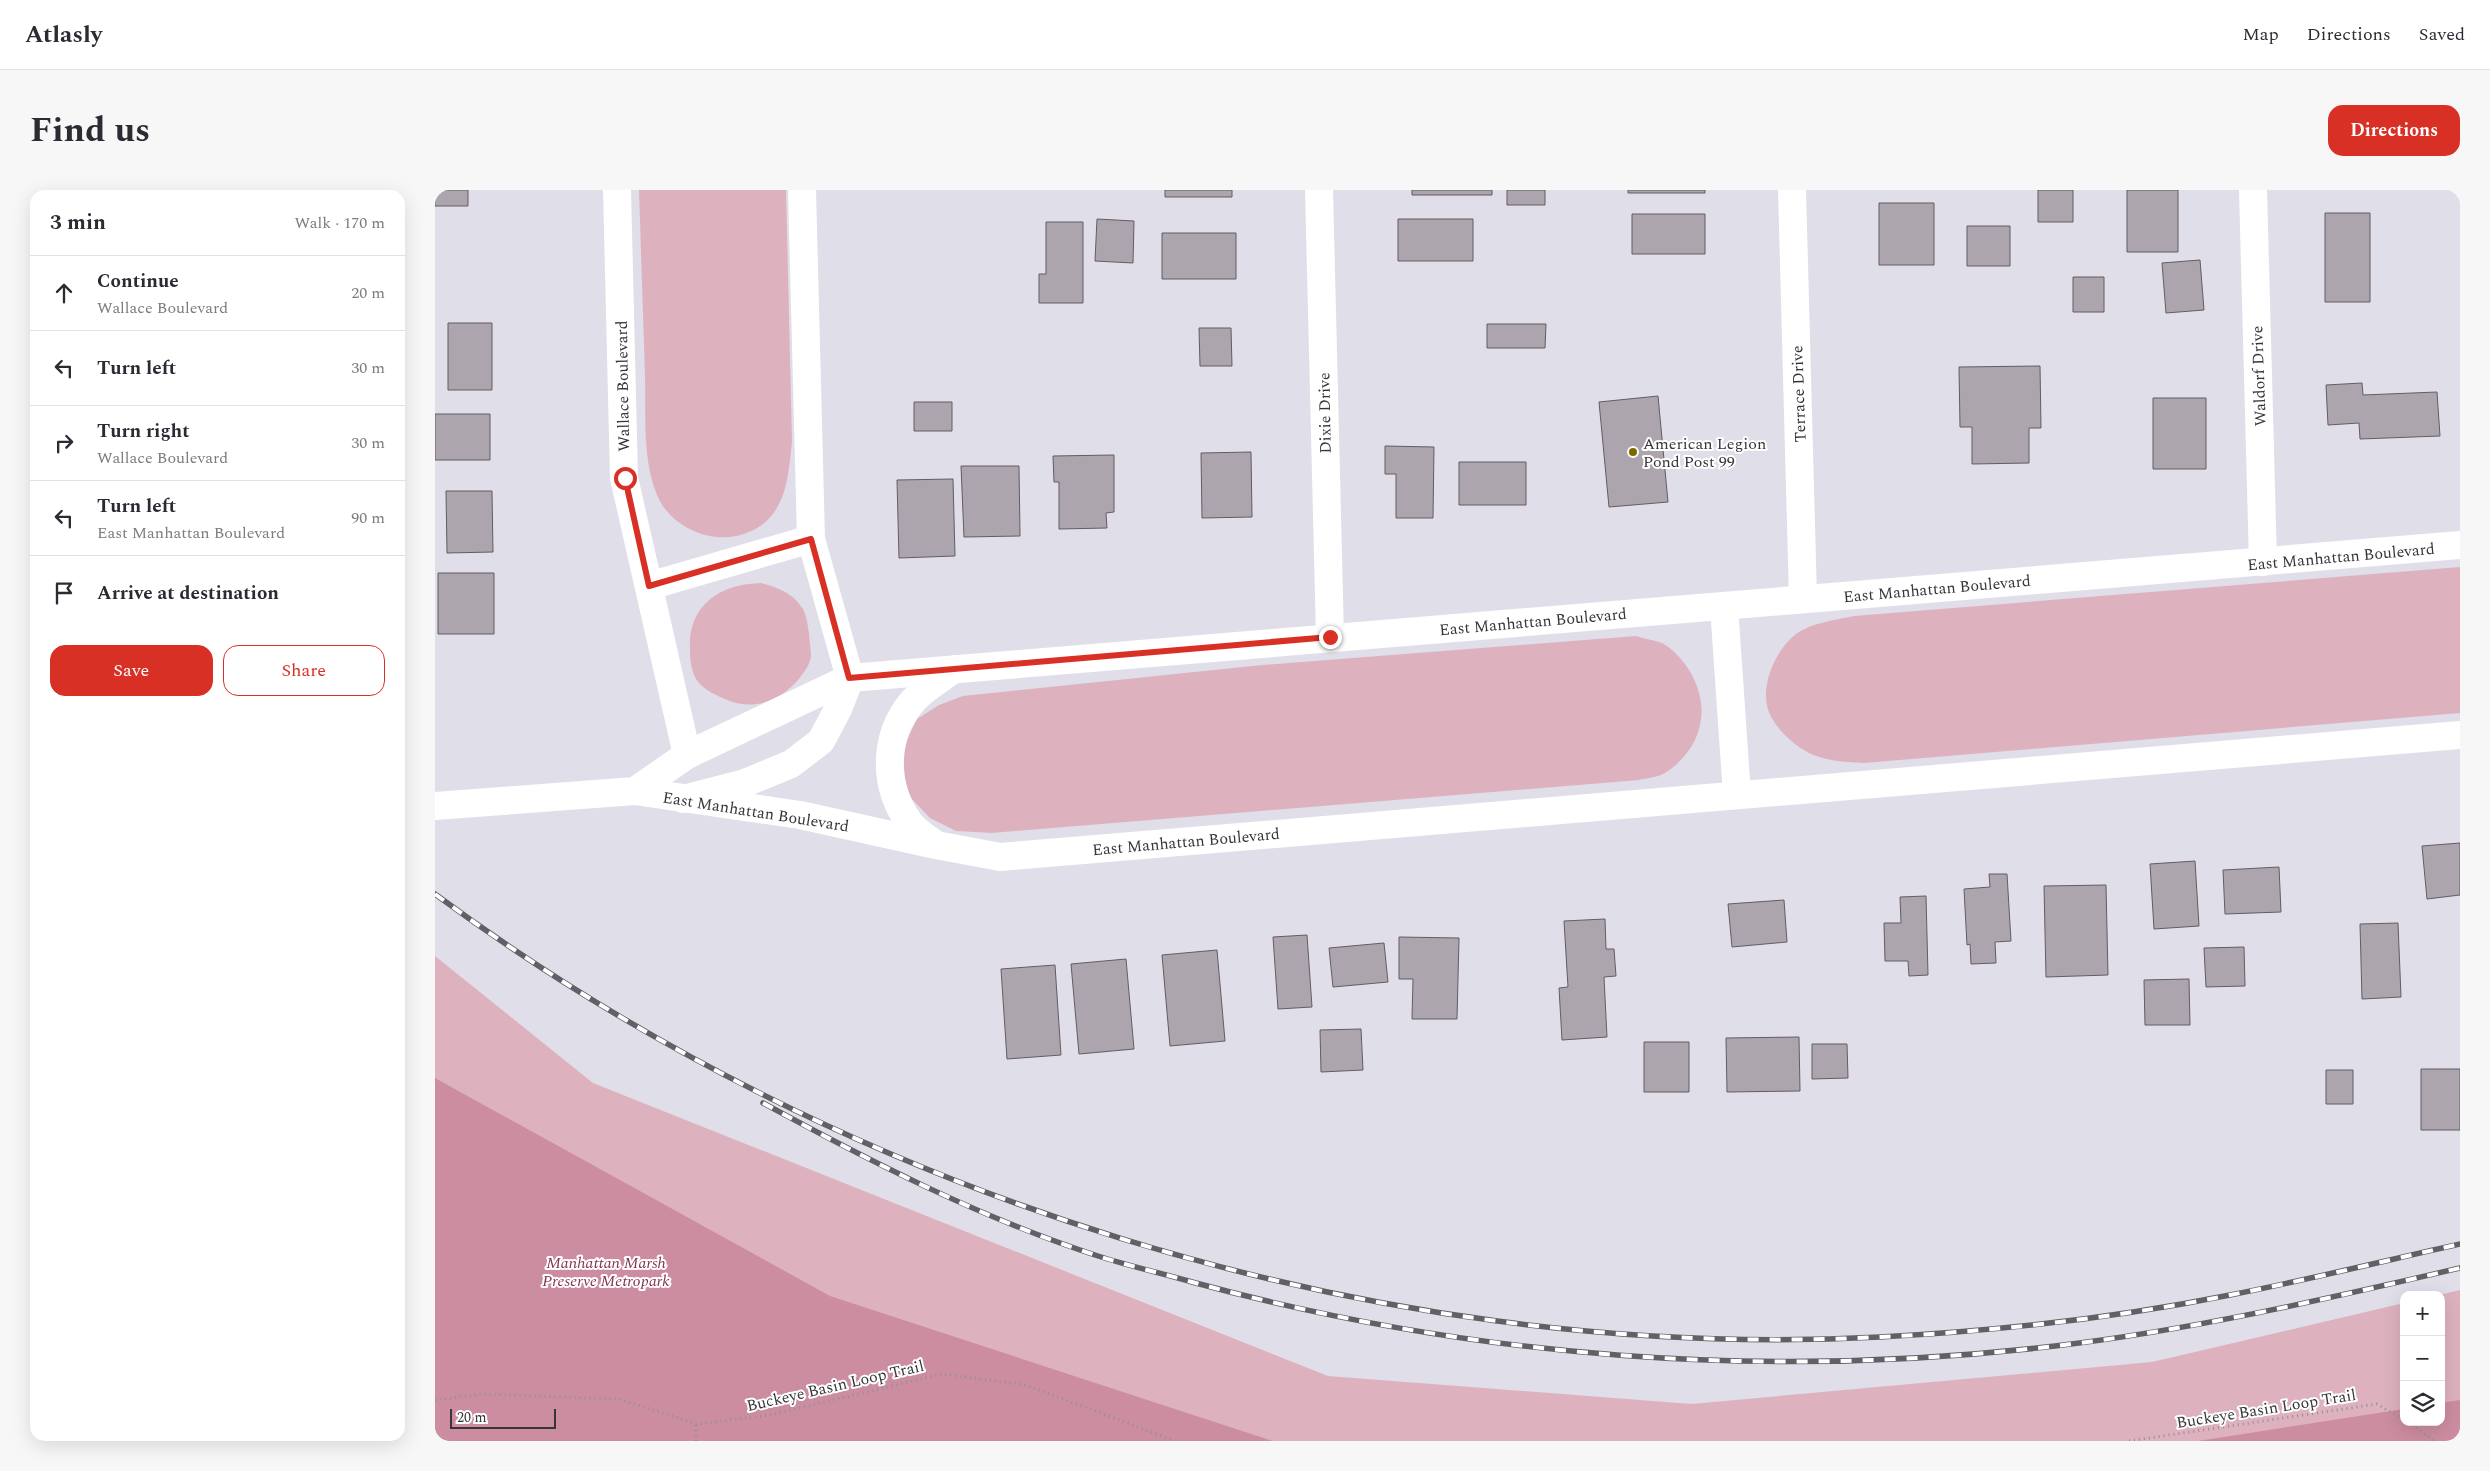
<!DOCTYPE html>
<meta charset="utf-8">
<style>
body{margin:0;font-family:Spectral,serif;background:#f7f7f7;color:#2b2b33}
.controls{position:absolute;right:15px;bottom:15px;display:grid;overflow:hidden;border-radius:10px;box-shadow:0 5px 20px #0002}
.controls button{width:45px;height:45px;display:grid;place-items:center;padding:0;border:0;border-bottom:1px solid #e1e1e2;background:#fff;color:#2b2b33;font:25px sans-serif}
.scale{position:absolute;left:15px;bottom:12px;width:106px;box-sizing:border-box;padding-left:5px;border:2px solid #363539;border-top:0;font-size:14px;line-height:18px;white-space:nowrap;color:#363539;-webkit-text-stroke:4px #fff;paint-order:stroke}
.stop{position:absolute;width:15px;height:15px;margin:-11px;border:4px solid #d93025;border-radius:50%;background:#fff}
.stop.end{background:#d93025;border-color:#fff;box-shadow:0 1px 5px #0008}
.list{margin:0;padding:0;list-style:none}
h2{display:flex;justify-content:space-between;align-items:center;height:65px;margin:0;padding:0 20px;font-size:21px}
h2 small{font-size:16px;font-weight:400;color:#7c7c81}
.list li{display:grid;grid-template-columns:32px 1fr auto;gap:15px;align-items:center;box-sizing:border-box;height:75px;padding:0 20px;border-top:1px solid #e1e1e2}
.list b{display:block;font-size:19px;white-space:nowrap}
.list p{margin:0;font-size:16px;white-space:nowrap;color:#7c7c81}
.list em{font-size:16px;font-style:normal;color:#7c7c81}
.actions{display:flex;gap:10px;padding:15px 20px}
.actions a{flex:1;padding:11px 0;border:1px solid #d93025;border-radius:15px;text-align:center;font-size:18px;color:#d93025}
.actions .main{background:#d93025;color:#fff}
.icon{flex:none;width:28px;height:28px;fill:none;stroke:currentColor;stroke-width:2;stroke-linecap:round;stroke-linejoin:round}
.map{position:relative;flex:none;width:2025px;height:1251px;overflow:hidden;border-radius:15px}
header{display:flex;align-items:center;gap:30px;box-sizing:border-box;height:70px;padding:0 25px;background:#fff;border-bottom:1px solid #e1e1e2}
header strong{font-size:24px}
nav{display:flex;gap:28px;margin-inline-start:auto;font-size:18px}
.intro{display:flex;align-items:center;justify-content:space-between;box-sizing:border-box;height:120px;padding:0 30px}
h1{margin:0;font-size:35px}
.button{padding:12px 22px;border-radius:15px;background:#d93025;color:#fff;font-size:18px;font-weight:700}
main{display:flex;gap:30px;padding:0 30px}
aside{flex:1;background:#fff;border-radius:15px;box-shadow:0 5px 20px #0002}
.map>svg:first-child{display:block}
</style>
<header>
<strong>Atlasly</strong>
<nav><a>Map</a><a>Directions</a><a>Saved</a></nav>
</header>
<div class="intro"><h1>Find us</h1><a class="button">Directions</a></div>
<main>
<aside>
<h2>3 min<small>Walk · 170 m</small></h2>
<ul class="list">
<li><svg class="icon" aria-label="ahead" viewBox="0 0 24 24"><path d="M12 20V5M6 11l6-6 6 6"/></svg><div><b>Continue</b><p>Wallace Boulevard</p></div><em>20 m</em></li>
<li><svg class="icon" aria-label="left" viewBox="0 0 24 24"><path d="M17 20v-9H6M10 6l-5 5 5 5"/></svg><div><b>Turn left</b></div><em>30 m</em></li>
<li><svg class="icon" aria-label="right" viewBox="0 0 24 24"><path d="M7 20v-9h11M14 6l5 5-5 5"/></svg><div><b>Turn right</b><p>Wallace Boulevard</p></div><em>30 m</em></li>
<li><svg class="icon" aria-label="left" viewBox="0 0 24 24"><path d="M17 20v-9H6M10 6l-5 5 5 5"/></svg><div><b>Turn left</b><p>East Manhattan Boulevard</p></div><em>90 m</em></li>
<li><svg class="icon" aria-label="arrive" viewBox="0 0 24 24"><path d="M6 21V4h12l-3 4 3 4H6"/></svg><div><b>Arrive at destination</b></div></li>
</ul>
<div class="actions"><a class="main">Save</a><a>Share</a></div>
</aside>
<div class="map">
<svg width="2025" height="1251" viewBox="0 0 2025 1251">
<rect width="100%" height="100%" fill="#e0dee9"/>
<path fill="#ddb2be" d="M204,0H351L357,252C353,287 352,326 314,342C281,357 236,339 222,305C207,268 211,225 210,185C208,124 206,62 204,0Z
M2025,377V523L1429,573C1409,572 1385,571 1367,559C1355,551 1339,536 1334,522C1324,497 1340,460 1361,444C1376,433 1400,430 1419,426Z
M326,393C340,397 356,402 365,415C372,423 372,433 374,443C374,450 376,459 376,466C375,475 369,482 364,489C345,511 318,522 290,509C281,505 271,501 264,493C257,485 255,472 255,461C252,416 284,394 326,393Z
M1201,446C1209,449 1219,450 1227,453C1238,459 1248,470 1254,480C1277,517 1268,558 1230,583C1224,587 1212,588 1204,590L557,643L521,641L495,628L475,607L466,580L470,554L482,529L504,515L528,506L827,475Z
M0,766L158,893L893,1186L1256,1214L1717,1172L1969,1113V1232H2006V1105H2004L2025,1100V1251H0Z"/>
<path fill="#cd8da0" d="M0,888L395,1106L838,1251H0Z
M2025,1210V1251H1763L1969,1219V1232H2006V1213Z"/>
<path fill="#ada5ad" stroke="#635c63" d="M0,0H33V16H0Z
M730,0H797V7H730Z
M977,0H1057V5H977Z
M1072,0H1110V15H1072Z
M1193,0H1270V3H1193Z
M1603,0H1638V32H1603Z
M1692,0H1743V62H1692Z
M1444,13H1499V75H1444Z
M1890,23H1935V112H1890Z
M1197,24H1270V64H1197Z
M662,29L699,31L698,73L660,71Z
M963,29H1038V71H963Z
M611,32H648V113H604V84H611Z
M1532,36H1575V76H1532Z
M727,43H801V89H727Z
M1765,70L1769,120L1731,123L1727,73Z
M1638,87H1669V122H1638Z
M13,133H57V200H13Z
M1052,134H1111L1110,158H1052Z
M764,138H796L797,176H765Z
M1605,176L1606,238H1594V273L1537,274V237H1525L1524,177Z
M1927,193L1928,205L2002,202L2005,246L1925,249L1924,233L1893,235L1891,195Z
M1223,206L1233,312L1174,317L1164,212Z
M1718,208H1771V279H1718Z
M479,212H517V241H479Z
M0,224H55V270H0Z
M950,256L999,257L998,328H961V284H950Z
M816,262L817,327L767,328L766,263Z
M679,265V322L671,323L672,338L624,339V292H619L618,266Z
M1024,272H1091V315H1024Z
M526,276H584L585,346L529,347Z
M518,289L520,366L464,368L462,290Z
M11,301H57L58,362L12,363Z
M3,383H59V444H3Z
M2025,653V705L1992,709L1987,656Z
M1760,671L1764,736L1719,739L1715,674Z
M1844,677L1846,722L1790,724L1788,680Z
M1554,684H1572L1576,751L1560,752L1561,773L1536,774L1535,754L1532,755L1529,699L1555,697Z
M1671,695L1673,785L1611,787L1609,696Z
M1491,706L1493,785L1474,786L1473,771H1450L1449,733H1466L1465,707Z
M1349,710L1352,752L1297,757L1293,714Z
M1170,729L1171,759H1179L1181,786L1169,787L1172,847L1127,850L1124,798L1133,797L1129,731Z
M1963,733L1966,807L1927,809L1925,734Z
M872,745L877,817L843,819L838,747Z
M964,747L1024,748L1022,829H977L978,789H964Z
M949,753L953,792L898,797L894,758Z
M1809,757L1810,796L1771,797L1769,758Z
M782,760L790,851L735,856L727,765Z
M691,769L699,859L644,864L636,774Z
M620,775L626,865L572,869L566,779Z
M1754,789L1755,835H1710L1709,790Z
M926,839L928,880L886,882L885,840Z
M1364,847L1365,901L1292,902L1291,848Z
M1209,852H1254V902H1209Z
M1377,854H1412L1413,888L1377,889Z
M1986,879H2025V940H1986Z
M1891,880H1918V914H1891Z"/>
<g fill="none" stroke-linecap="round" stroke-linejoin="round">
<path stroke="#918f97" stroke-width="3" stroke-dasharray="1 4" stroke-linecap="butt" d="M0,1210L48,1204L184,1209L261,1234L335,1225L507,1184L591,1195L740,1251
M1973,1232L1999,1251
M261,1251V1234
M1694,1251L1942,1214L1969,1230"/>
<path stroke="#fff" stroke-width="28" d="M182,0L189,288L252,565
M884,0L895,447
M1357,0L1368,409
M1818,0L1828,372
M214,396L376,349
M248,609L310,593L356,574L386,551L403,519L415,488L376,349L367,0"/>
<path stroke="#fff" stroke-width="28" d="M1289,416L1302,605
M200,601L252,565L415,488L2025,355
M0,616L200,601L365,625L501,655L565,667L2025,545
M500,654C492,648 480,641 474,632C448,596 448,547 477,512C488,499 506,489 519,479"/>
<g stroke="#616066" stroke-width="5.5">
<path id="rail" d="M0,704C408,1005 937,1173 1445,1147C1563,1141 1680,1128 1795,1105C1872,1090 1949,1071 2025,1054
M328,913C436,972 546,1028 663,1066C694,1076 726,1083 757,1092C1037,1168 1331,1190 1620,1156C1757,1140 1891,1109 2025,1078"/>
</g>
<use href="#rail" stroke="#fff" stroke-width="4" stroke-dasharray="11" stroke-linecap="butt"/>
</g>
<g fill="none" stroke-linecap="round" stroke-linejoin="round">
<path stroke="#d93025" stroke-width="6" d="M190,288L214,396L376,349L414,488L895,447"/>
</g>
<circle fill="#796900" stroke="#fff" stroke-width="2" cx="1198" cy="262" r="5"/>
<g text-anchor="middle" stroke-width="4" stroke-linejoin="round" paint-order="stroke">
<g font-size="16" fill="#363539" stroke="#fff">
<text transform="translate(1823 186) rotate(-92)" y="6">Waldorf Drive</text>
<text transform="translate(187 196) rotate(-91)" y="6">Wallace Boulevard</text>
<text transform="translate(1363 204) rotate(-92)" y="6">Terrace Drive</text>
<text transform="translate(889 223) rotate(-91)" y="6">Dixie Drive</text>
<text transform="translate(1906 366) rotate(-5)" y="6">East Manhattan Boulevard</text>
<text transform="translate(1502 398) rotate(-5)" y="6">East Manhattan Boulevard</text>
<text transform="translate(1098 431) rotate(-5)" y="6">East Manhattan Boulevard</text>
<text transform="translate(321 621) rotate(9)" y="6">East Manhattan Boulevard</text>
<text transform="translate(751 651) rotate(-5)" y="6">East Manhattan Boulevard</text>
<text transform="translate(400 1195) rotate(-13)" y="6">Buckeye Basin Loop Trail</text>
<text transform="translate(1831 1218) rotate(-9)" y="6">Buckeye Basin Loop Trail</text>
</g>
<g font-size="16" fill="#363539" stroke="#fff" text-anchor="start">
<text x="1208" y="259">American Legion<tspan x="1208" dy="18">Pond Post 99</tspan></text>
</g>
<g font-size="16" font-style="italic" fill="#823350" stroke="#fff">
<text x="171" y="1078">Manhattan Marsh<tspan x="171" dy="18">Preserve Metropark</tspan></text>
</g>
</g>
</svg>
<div class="controls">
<button>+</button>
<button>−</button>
<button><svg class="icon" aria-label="layers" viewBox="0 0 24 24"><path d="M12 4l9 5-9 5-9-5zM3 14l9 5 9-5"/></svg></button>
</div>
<div class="scale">20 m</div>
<div class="stop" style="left:190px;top:288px"></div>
<div class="stop end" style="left:895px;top:447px"></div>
</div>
</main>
